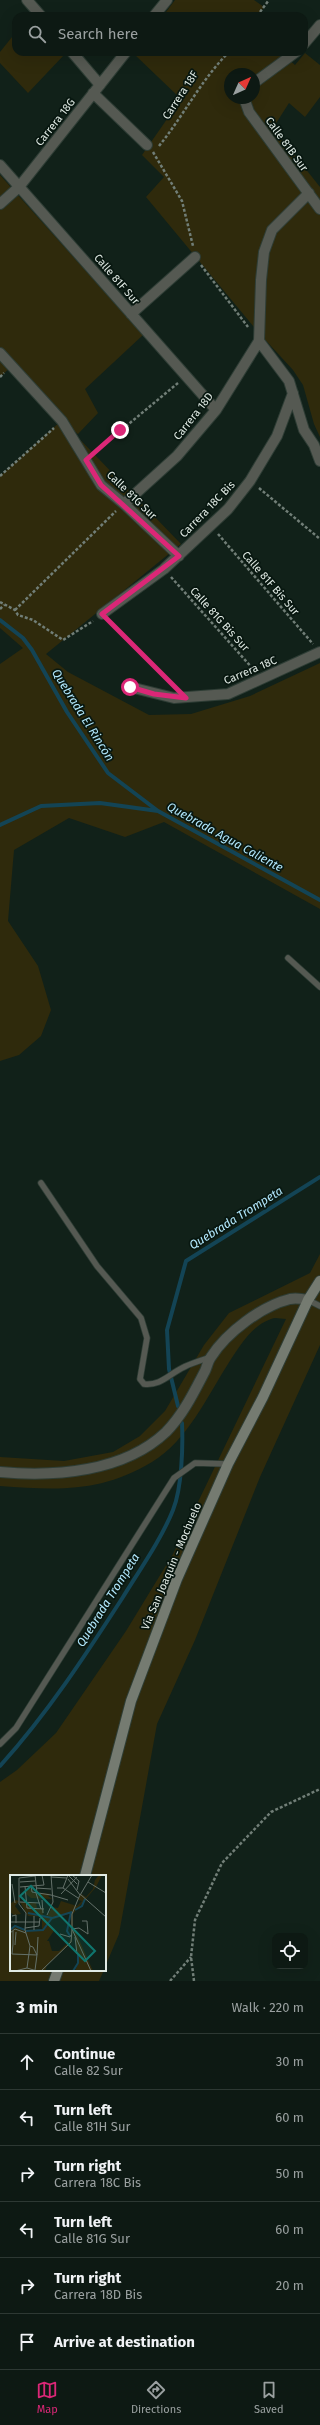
<!DOCTYPE html>
<meta charset="utf-8">
<style>
body{margin:0;font-family:"Fira Sans",sans-serif;background:#16221c;color:#f1f3f6}
.controls{position:absolute;right:12px;bottom:12px;display:grid;overflow:hidden;border-radius:8px;box-shadow:0 4px 16px #0002}
.controls button{width:36px;height:36px;display:grid;place-items:center;padding:0;border:0;border-bottom:1px solid #2d3833;background:#0d1913;color:#f1f3f6;font:20px sans-serif}
.compass{position:absolute;left:224px;top:68px;width:36px;height:36px;border-radius:50%;background:#0d1913;box-shadow:0 4px 16px #0002;rotate:45deg}
.stop{position:absolute;width:12px;height:12px;margin:-9px;border:3px solid #db2777;border-radius:50%;background:#fff}
.stop.end{background:#db2777;border-color:#fff;box-shadow:0 1px 4px #0008}
.list{margin:0;padding:0;list-style:none}
h2{display:flex;justify-content:space-between;align-items:center;height:52px;margin:0;padding:0 16px;font-size:17px}
h2 small{font-size:13px;font-weight:400;color:#9aa0a0}
.list li{display:grid;grid-template-columns:26px 1fr auto;gap:12px;align-items:center;box-sizing:border-box;height:56px;padding:0 16px;border-top:1px solid #2d3833}
.list b{display:block;font-size:15px;white-space:nowrap}
.list p{margin:0;font-size:13px;white-space:nowrap;color:#9aa0a0}
.list em{font-size:13px;font-style:normal;color:#9aa0a0}
.icon{flex:none;width:22px;height:22px;fill:none;stroke:currentColor;stroke-width:2;stroke-linecap:round;stroke-linejoin:round}
.map{position:relative;flex:none;width:320px;height:1981px;overflow:hidden}
.search{position:absolute;background:#0d1913;box-shadow:0 4px 16px #0002;left:12px;right:12px;top:12px;height:44px;display:flex;align-items:center;gap:10px;box-sizing:border-box;padding:0 14px;border-radius:12px;color:#9aa0a0;font-size:15px}
.sheet{height:388px;background:#0d1913}
nav{display:flex;justify-content:space-around;align-items:center;box-sizing:border-box;height:56px;border-top:1px solid #2d3833;background:#0d1913;font-size:11px;color:#9aa0a0}
nav a{display:grid;justify-items:center;gap:2px}
nav .on{color:#db2777}
.map>svg:first-child{display:block}
</style>
<div class="map">
<svg width="320" height="1981" viewBox="0 0 320 1981">
<rect width="100%" height="100%" fill="#112119"/>
<path fill="#2f2a0c" fill-rule="evenodd" d="M175,0H254L264,7L257,16H163Z
M16,32V52H61L64,55L28,93L0,63V52Z
M135,52H280L295,65L305,53L320,65V97L305,117L289,103L273,128L320,187V437L314,424L303,385L293,370L258,332L146,197L164,177L142,155L181,99L134,54ZM230,74H254V98H230Z
M0,175L143,335L85,389L98,413L78,434L66,425L181,544L46,654L68,672L149,715L191,714L250,696L320,663V909L164,822L125,837L69,818L14,850L8,921L38,966L51,1010L41,1036L19,1055L0,1061V664L23,648L0,628V476L62,420L12,366L0,377Z
M320,1254V1345L260,1477L195,1640L157,1724L119,1934L105,1967V1876H11V1970H104L99,1981H0V1782L17,1770L56,1733L126,1631L173,1554L286,1319C281,1319 275,1317 271,1319C251,1326 239,1347 228,1364C207,1397 187,1441 152,1462C100,1493 58,1490 0,1486V1457L64,1461L113,1452L140,1436L165,1411L204,1345L229,1313L310,1273Z"/>
<g fill="none" stroke-linecap="round" stroke-linejoin="round">
<path stroke="#134455" stroke-width="4" d="M0,620L23,638L32,650L67,712L108,773L158,811
M0,825L41,806L100,803L158,811L320,900
M178,1406L169,1369L167,1330L186,1261L320,1177
M0,1766C47,1714 85,1656 123,1597C139,1571 162,1538 173,1510C182,1488 183,1446 182,1423"/>
<g stroke="#2e3d35" stroke-width="7">
<path id="lane" d="M288,958L320,987
M41,1183L97,1266L141,1318L147,1338L140,1379L144,1384C161,1386 169,1374 184,1367C192,1363 202,1360 211,1357
M308,1300L320,1306
M0,1744L16,1728L174,1478L195,1463L228,1464"/>
</g>
<g stroke="#2e3d35" stroke-width="12">
<path id="street" d="M27,0L41,16
M154,16L167,0
M304,44L320,25
M72,52L100,85
M254,83L296,52
M93,93L147,145
M244,98L249,112L320,209
M0,165L216,410
M0,204L19,187L126,52
M131,314L195,257
M259,341L289,381L304,430L314,445L320,461
M0,353L62,421L101,485L124,504L179,556
M124,504L177,456L216,410L259,341L261,280L264,252L272,230L309,193
M102,614L164,569L228,509L250,481L277,436L293,393
M130,687L174,698L228,694L320,652
M0,1472C55,1477 124,1472 166,1432C183,1415 194,1392 205,1371C207,1367 208,1361 211,1357C227,1332 262,1306 290,1299C296,1298 303,1299 308,1300"/>
</g>
<g stroke="#2e3d35" stroke-width="12">
<path id="secondary" d="M85,1876L131,1701L177,1579L228,1464L263,1397L308,1300L320,1281
M54,1981L58,1970"/>
</g>
<path stroke="#717e77" stroke-width="2.5" stroke-dasharray="3 2" stroke-linecap="butt" d="M257,16L269,0
M159,146C184,115 201,80 229,52
M153,152L182,201L193,246
M201,265L248,327
M0,377L4,373
M95,452L178,383
M0,476L54,428
M259,488L320,539
M218,534L313,644
M171,577L254,670
M0,602L15,610L18,615L33,620L63,640L93,621
M0,609L4,605
M15,610L116,511
M110,622L173,685
M170,1981L191,1957
M194,1981L191,1957L195,1920L222,1863L271,1812L320,1789"/>
<use href="#lane" stroke="#555952" stroke-width="5.5"/>
<use href="#street" stroke="#555952" stroke-width="10"/>
<use href="#secondary" stroke="#757b71" stroke-width="10"/>
</g>
<g fill="none" stroke-linecap="round" stroke-linejoin="round">
<path stroke="#db2777" stroke-width="5" d="M120,430L86,460L101,485L179,556L102,614L186,698L154,694L130,687"/>
</g>
<g text-anchor="middle" stroke-width="3.5" stroke-linejoin="round" paint-order="stroke">
<g font-size="11" fill="#e0eae4" stroke="#081710">
<text transform="translate(180 95) rotate(-57)" y="4">Carrera 18F</text>
<text transform="translate(55 122) rotate(-52)" y="4">Carrera 18G</text>
<text transform="translate(287 144) rotate(54)" y="4">Calle 81B Sur</text>
<text transform="translate(117 279) rotate(49)" y="4">Calle 81F Sur</text>
<text transform="translate(193 416) rotate(-52)" y="4">Carrera 18D</text>
<text transform="translate(132 495) rotate(44)" y="4">Calle 81G Sur</text>
<text transform="translate(207 509) rotate(-46)" y="4">Carrera 18C Bis</text>
<text transform="translate(271 583) rotate(49)" y="4">Calle 81F Bis Sur</text>
<text transform="translate(220 619) rotate(48)" y="4">Calle 81G Bis Sur</text>
<text transform="translate(250 670) rotate(-23)" y="4">Carrera 18C</text>
<text transform="translate(171 1566) rotate(-67)" y="4">Vía San Joaquín - Mochuelo</text>
</g>
<g font-size="12" font-style="italic" fill="#b2e8fd" stroke="#081710">
<text transform="translate(83 715) rotate(58)" y="4">Quebrada El Rincón</text>
<text transform="translate(225 837) rotate(29)" y="4">Quebrada Agua Caliente</text>
<text transform="translate(236 1218) rotate(-32)" y="4">Quebrada Trompeta</text>
<text transform="translate(108 1600) rotate(-58)" y="4">Quebrada Trompeta</text>
</g>
</g>
<g transform="translate(10 1875)">
<rect width="96" height="96" fill="#112119"/>
<path d="M89,0H92L86,12L63,39V51L83,96H65L69,86L63,55L62,67L37,90L35,96H0V54L6,51L16,55L32,54V42L18,41L10,27L26,28L27,33H34L33,41L38,40L42,32L48,33L51,26L67,31L72,26L68,25L71,19L76,22L83,14L85,5ZM61,38V65L49,76H42L39,66H37L45,54L38,49L39,46ZM24,13L23,17L41,19L38,21L42,24L21,23L16,19V14ZM5,25L9,26L5,31L11,39L4,40L0,37V29Z" fill="#2f2a0c" fill-rule="evenodd"/>
<path fill="none" stroke="#134455" stroke-width="2" d="M65,35L72,31L75,24M18,38L42,43M0,55L5,51L15,55M16,56L33,55L42,43L62,37M60,61L57,56L61,37M63,96L68,88V79"/>
<path fill="none" stroke="#64716a" stroke-width="1" d="M25,0L27,18M58,0L67,9M62,0L69,6L67,15M41,2L57,3M9,3V29L16,38L15,55L20,71L17,93M9,3L25,1M58,4L70,20M10,7L25,6M78,7L96,18M2,9L5,28M15,11L17,33L34,34M21,11L22,17L41,20M10,12L34,10L32,0M26,13L41,14M47,13H53L68,23M53,13L58,0M26,18L31,34M51,19L67,2M70,19L96,42M41,20L58,25M32,25L33,38M10,27L30,28M37,40L43,27L41,0M2,41L6,40V48M0,47H30M15,53L29,51L30,43M62,54L69,53L78,59L77,46H72M24,55V41M0,58L5,54L16,58M50,59L60,62L61,60M65,62L67,79M3,69L2,79L27,80L28,62M3,69V56M5,70L6,57M20,71L23,72L27,80L25,95M5,96L17,93L27,96M31,96L61,67L62,54M81,96L62,54V39L69,22L82,0"/>
<path fill="#0f766e" fill-opacity="0.15" stroke="#0f766e" stroke-width="2" d="M21,11L85,76L75,86L10,21Z"/>
<rect width="96" height="96" fill="none" stroke="#e0eae4" stroke-width="2"/>
</g>
</svg>
<div class="controls">
<button><svg class="icon" aria-label="locate" viewBox="0 0 24 24"><circle cx="12" cy="12" r="6"/><path d="M12 2v4M12 18v4M2 12h4M18 12h4"/></svg></button>
</div>
<svg class="compass" viewBox="-18 -18 36 36"><path d="M0-13l5 13h-10z" fill="#e53935"/><path d="M0 13l5-13h-10z" fill="#9aa0a0"/></svg>
<div class="stop" style="left:130px;top:687px"></div>
<div class="stop end" style="left:120px;top:430px"></div>
<div class="search"><svg class="icon" aria-label="search" viewBox="0 0 24 24"><circle cx="10" cy="10" r="6"/><path d="M15 15l6 6"/></svg>Search here</div>
</div>
<section class="sheet">
<h2>3 min<small>Walk · 220 m</small></h2>
<ul class="list">
<li><svg class="icon" aria-label="ahead" viewBox="0 0 24 24"><path d="M12 20V5M6 11l6-6 6 6"/></svg><div><b>Continue</b><p>Calle 82 Sur</p></div><em>30 m</em></li>
<li><svg class="icon" aria-label="left" viewBox="0 0 24 24"><path d="M17 20v-9H6M10 6l-5 5 5 5"/></svg><div><b>Turn left</b><p>Calle 81H Sur</p></div><em>60 m</em></li>
<li><svg class="icon" aria-label="right" viewBox="0 0 24 24"><path d="M7 20v-9h11M14 6l5 5-5 5"/></svg><div><b>Turn right</b><p>Carrera 18C Bis</p></div><em>50 m</em></li>
<li><svg class="icon" aria-label="left" viewBox="0 0 24 24"><path d="M17 20v-9H6M10 6l-5 5 5 5"/></svg><div><b>Turn left</b><p>Calle 81G Sur</p></div><em>60 m</em></li>
<li><svg class="icon" aria-label="right" viewBox="0 0 24 24"><path d="M7 20v-9h11M14 6l5 5-5 5"/></svg><div><b>Turn right</b><p>Carrera 18D Bis</p></div><em>20 m</em></li>
<li><svg class="icon" aria-label="arrive" viewBox="0 0 24 24"><path d="M6 21V4h12l-3 4 3 4H6"/></svg><div><b>Arrive at destination</b></div></li>
</ul>
</section>
<nav>
<a class="on"><svg class="icon" aria-label="map" viewBox="0 0 24 24"><path d="M3 6l6-2 6 2 6-2v14l-6 2-6-2-6 2zM9 4v14M15 6v14"/></svg>Map</a>
<a><svg class="icon" aria-label="directions" viewBox="0 0 24 24"><path d="M12 3l9 9-9 9-9-9zM9 14v-3h6M13 9l2 2-2 2"/></svg>Directions</a>
<a><svg class="icon" aria-label="saved" viewBox="0 0 24 24"><path d="M7 4h10v16l-5-4-5 4z"/></svg>Saved</a>
</nav>
